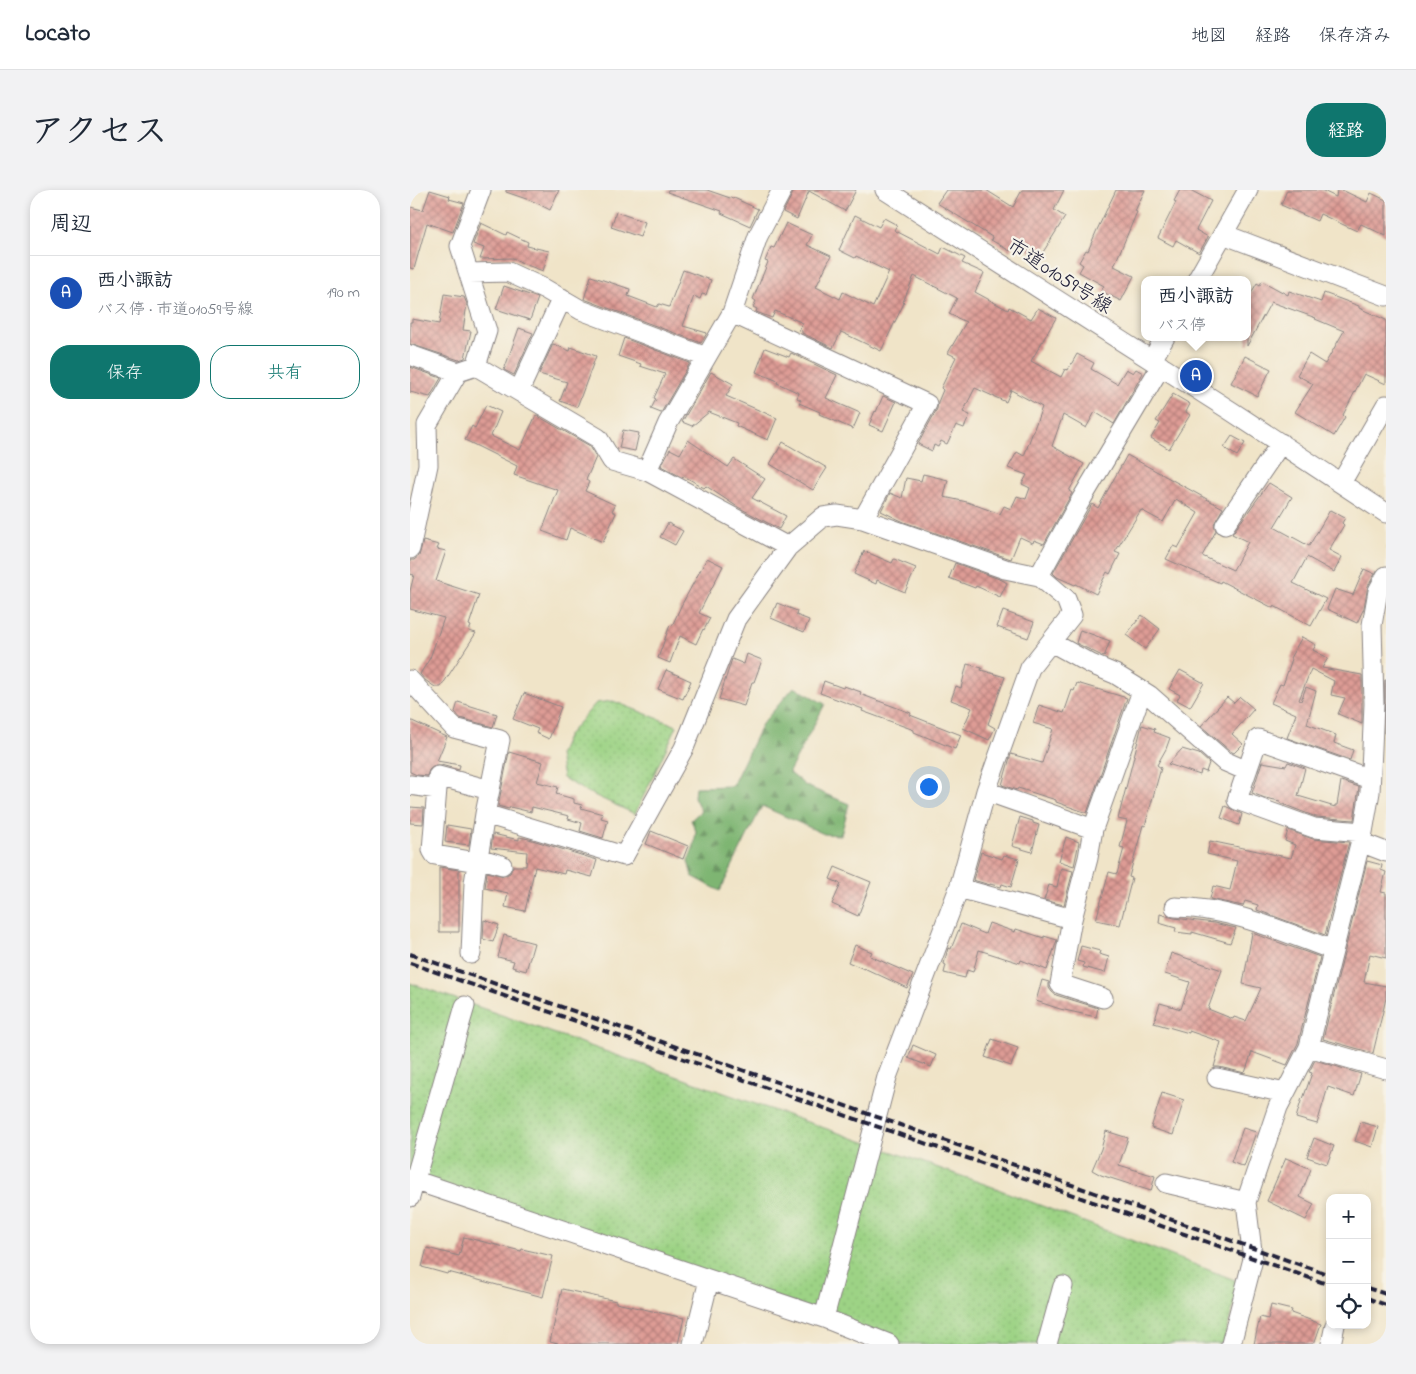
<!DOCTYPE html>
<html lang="ja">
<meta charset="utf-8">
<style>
body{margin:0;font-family:"Indie Flower","Klee One",sans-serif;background:#f2f2f3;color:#1f2937}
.controls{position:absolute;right:15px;bottom:15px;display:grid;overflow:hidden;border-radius:10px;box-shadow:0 2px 8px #0003}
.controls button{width:45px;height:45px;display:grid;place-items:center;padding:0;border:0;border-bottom:1px solid #e0e1e3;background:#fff;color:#1f2937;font:25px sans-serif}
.you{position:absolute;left:518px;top:596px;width:18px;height:18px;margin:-12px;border:4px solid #fff;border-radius:50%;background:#1a73e8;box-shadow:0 0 0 8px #1a73e833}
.badge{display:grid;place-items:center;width:32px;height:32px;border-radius:50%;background:#0f766e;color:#fff;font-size:16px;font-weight:700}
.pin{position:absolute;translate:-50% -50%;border:2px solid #fff;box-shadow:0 1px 5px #0006}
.popup{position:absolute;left:731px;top:86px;width:110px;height:65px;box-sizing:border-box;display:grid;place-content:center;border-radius:10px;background:#fff;filter:drop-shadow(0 1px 4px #0005);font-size:16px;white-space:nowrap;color:#747a83}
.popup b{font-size:19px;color:#1f2937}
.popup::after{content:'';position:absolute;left:50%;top:100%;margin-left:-10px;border:10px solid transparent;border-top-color:#fff}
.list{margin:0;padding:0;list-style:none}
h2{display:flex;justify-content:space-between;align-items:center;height:65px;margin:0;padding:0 20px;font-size:21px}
h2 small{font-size:16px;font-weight:400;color:#747a83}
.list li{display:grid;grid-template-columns:32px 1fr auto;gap:15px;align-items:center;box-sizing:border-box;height:75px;padding:0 20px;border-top:1px solid #e0e1e3}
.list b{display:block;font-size:19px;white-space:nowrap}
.list p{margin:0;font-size:16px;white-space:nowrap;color:#747a83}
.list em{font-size:16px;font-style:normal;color:#747a83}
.actions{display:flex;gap:10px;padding:15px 20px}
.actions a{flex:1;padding:11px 0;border:1px solid #0f766e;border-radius:20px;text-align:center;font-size:18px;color:#0f766e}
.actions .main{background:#0f766e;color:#fff}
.icon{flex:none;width:28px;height:28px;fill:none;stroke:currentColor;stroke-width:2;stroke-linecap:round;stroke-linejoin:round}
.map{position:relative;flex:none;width:976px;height:1154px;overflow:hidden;border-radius:20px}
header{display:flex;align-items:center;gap:30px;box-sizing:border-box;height:70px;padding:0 25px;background:#fff;border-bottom:1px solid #e0e1e3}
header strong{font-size:24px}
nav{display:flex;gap:28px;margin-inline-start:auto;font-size:18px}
.intro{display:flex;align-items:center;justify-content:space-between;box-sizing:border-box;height:120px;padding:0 30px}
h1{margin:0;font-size:35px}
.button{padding:12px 22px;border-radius:20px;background:#0f766e;color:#fff;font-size:18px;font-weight:700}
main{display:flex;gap:30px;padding:0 30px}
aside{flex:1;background:#fff;border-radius:20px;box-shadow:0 2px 8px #0003}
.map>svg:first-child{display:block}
</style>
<header>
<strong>Locato</strong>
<nav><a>地図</a><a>経路</a><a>保存済み</a></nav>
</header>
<div class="intro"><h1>アクセス</h1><a class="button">経路</a></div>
<main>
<aside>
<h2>周辺<small></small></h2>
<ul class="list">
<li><span class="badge" style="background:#1a4fb4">A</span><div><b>西小諏訪</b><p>バス停 · 市道01059号線</p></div><em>190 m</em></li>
</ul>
<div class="actions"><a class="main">保存</a><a>共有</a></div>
</aside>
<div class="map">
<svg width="976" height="1154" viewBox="0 0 976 1154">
<defs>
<pattern id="grass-dots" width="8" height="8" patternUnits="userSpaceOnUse" patternTransform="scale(1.25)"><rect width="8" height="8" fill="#9dd385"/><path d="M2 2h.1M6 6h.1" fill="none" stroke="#87b574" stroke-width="1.8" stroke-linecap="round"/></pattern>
<pattern id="forest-firs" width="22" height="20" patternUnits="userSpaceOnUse" patternTransform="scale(1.25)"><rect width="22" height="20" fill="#7eb572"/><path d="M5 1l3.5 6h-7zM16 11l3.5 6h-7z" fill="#67935f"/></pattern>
<pattern id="building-cross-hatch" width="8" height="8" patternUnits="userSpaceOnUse" patternTransform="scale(1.25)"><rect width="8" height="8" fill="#de9c95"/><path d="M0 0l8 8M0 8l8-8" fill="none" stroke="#b47f7b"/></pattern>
</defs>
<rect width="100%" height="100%" fill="#f7f3e8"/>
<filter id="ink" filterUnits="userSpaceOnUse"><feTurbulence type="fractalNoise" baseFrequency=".02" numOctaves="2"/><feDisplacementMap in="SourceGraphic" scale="10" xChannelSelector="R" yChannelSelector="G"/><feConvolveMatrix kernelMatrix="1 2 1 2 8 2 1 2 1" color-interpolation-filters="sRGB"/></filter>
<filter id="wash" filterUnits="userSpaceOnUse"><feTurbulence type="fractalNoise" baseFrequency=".0096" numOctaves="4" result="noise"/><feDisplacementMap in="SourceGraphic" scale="20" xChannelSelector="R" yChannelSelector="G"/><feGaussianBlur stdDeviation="1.12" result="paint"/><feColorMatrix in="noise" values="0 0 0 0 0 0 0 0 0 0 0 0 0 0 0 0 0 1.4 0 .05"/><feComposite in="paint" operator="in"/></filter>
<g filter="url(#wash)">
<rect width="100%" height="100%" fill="#f0e4c8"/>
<path fill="url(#grass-dots)" stroke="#607a60" d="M203,511L267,536L225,624L175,601L153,588L149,565L158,545L186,513Z
M0,793L580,996L830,1092L813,1154H487L0,989Z"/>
<path fill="url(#forest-firs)" stroke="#506c56" d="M384,497L415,514L379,582L396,596L439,614L431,645L414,644L352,616L310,701L282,686L278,671L284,656L286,641L281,630L291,621L284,607L285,597L322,596L352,534Z"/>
<g id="blocks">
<path fill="url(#building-cross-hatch)" d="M20,0L40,6L39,9L54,13L43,42L17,33L4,79L0,78V17L13,20Z
M96,0H149L140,20L125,12L96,2Z
M258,0H297L323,9L324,8L348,19L340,36L311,23L312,21L257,2Z
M383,0H446L435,21L399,1L387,29L373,22L382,5Z
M536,0H576L603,17L612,0H654L644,20L655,27L630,67L605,52L600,61L581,50L582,47L527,13Z
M706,0H735L725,21L727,22L704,76L724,86L711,111L691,101L694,96L669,82L673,75L669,72L676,60L678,61L686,42Z
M770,0H780L801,11L786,40L798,47L789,63L766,50L763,56L748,48L766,12L764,11Z
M877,0H911L926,7L927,0H932L957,12L961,3L976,10V46L951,34L947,41L910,24L907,31L871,15Z
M206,22L235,32L230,47L201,37Z
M445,25L469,37L474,28L487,35L484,40L530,64L533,57L555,68L552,73L574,83L565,102L598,120L599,117L621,129L628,118L646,128L621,171L651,187L655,179L658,180L667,164L684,173L681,179L707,194L716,179L723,183L726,179L733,183L704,234L685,222L676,238L653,225L642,256L674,274L659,301L662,303L634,354L624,350L623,353L610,347L601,369L598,368L494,332L471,321L480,303L492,308L496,288L511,291L513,284L538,290L534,307L557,312L590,324L594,316L601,319L607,306L616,309L620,298L612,294L617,285L598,278L607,262L614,266L632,217L601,200L596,212L565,198L553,222L560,225L554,238L546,235L537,254L531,251L528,257L524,255L522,261L508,254L527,219L528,212L533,200L531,198L546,167L538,163L556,132L539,124L547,108L504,86L493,112L494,113L471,161L431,142L423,158L392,143V141L389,140L393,133L365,121L362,128L346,122L347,119L343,117L346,111L343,109L358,72L355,71L361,57L364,58L376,33L402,45L397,55L421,66L406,97L430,109L433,102L463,117L479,82L446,66L445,68L429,60Z
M71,33L96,45L97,42L118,52L117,56L139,61L133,81L114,74L103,68L70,69L74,58L63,54Z
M273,80L301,90L296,105L292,104L290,109L284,106L273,136L297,143L291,153L174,109L181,86L220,99L218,106L247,117L249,114L259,117Z
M852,91L878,105L879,101L911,112L914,103L949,116V118L976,130V194L954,184L933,225L935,227L924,246L885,222L903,194L887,185L899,164L915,174L934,141L905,129L906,128L861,112L837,156V110L847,93L850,95Z
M94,96L128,108L120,130L86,119Z
M34,104L54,107L57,114L53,140L61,141L55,168L49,170L0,154V132H2V129L29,134Z
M109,138L123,143L104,185L94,180Z
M214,148L280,173L251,223L241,219L246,209L244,208L255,184L230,176L231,174L208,166Z
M143,154L160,161L161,157L186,166L167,217L150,211L157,192L129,184Z
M355,158L379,167L381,163L427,185L416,208L450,223L443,239L409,224L410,222L389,213L391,210L387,208L389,203L367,193L368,191L346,182Z
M835,166L861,179L847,206L821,193Z
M0,177L31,188L20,207L0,202Z
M301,182L323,194L316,206L367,228L358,250L326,236L327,233L299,222L282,236L272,232Z
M763,204L780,214L776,222L780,225L759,259L741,248L750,233L746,231Z
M473,206L486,212L473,241L459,235L465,221L466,222Z
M76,215L91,222L81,246L110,260L126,225L180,256L186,267L176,290L179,292L175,301L205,315L202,321L206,323L193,352L160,338L156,350L132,341L148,300L104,285L107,276L55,250L62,236L65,238Z
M213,240L229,243L225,261L209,258Z
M822,246L835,253L827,266L814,258Z
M278,250L318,277L324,269L355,289L342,308L376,326L369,339L326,316L296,296L294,298L274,286L273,288L251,276L260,259L270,264Z
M373,252L417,278L403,300L360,274Z
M717,265L813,318L804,334L806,341L792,366L823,380L838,352L822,344L859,293L882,307L864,337L899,356L920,320L935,328L932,333L934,335L919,360L932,367L924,382L897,367L883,393L916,409L901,436L864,416L863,418L811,391L810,393L756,369L763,356L768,358L788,323L766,309L753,332L731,320L705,362L710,364L700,384L697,382L686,404L666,394L665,395L647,387L643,383L682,314L688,318Z
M258,333L273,341L265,355L250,347Z
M13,351L29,355L27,359L36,361L26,391L69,405L59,435L61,436L59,441L66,443L31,497H25L15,490L10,484L20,468L34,428L0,419V401L4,385L0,384V370H4L9,366Z
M454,361L482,373L484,369L506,378L495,402L467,390L466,394L444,384Z
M297,368L313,376L289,423L300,428L294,440L293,439L286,454L270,446L260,473L248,468L260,435L262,436L271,416Z
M545,373L592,390L597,393L590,407L566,396L565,398L539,388Z
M954,379L965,384L958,396L954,418L947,433L917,419L925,399L943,405Z
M367,413L387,421L386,425L399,430L394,442L361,428Z
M593,421L624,432L618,448L587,437Z
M732,425L750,439L735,459L716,445Z
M670,440L700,451L694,467L666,453Z
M892,447L906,455L903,460L918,468L912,478L952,485V534L928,524L935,508L921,505L924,491L901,479L889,510L891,511L896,497L906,501L897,534L926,545L924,553L943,560L940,570L877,548L886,524L861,513L870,494L873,495L882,469L880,468Z
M337,464L352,470L344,492H342L334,516L309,509L322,469L334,474Z
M557,474L572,478L571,480L595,487L578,534L585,538L579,550L553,538L562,518L541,510L546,496L551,498Z
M256,480L281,491L273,509L248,499Z
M770,480L794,493L780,517L767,510L770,505L759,499Z
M975,490H976V544L974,543Z
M414,491L433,498L434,496L451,502L450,504L501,523L500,525L551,545L545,559L504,542V540L452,521L453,519L410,503Z
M667,493L717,508L677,623L646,612V610L608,598L607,600L592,595L601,564L632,573L643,539L623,533L629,515L654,523L662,500L664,501Z
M114,503L151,517L139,549L126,543L128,539L103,529Z
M817,507L824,513L830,507L844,519L822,544L833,554L824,563L820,561L791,536Z
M48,512L87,524L83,537L50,528L45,522Z
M0,530L37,547L27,571L50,575L49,580L31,575H25L19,580L17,586L7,585L0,582Z
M732,535L745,539L744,542L760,548L756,559L747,575L751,578L735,636L733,635L719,687L722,688L710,735L686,730L699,682L707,684L714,658L710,657L717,631L708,629Z
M772,559L789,564L799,573L796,582L791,580L790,585L758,574Z
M99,562L133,572L127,592L148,597L146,604L164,609V613L172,615L171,618L193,624L191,628L198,630L193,648L170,641L172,633L158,629L159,626L122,617L121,622L100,617L99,619L88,616Z
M852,572L876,576L878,572L895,578L888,606L925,617V615H927L931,591L949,597L944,630L906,627L870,613V611L855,608L842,603Z
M815,616L832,624L829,635L811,628Z
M0,617L14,618L13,634L0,633Z
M610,627L623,631V633L629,635L622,662L602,656Z
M37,635L61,639L59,655L35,652Z
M878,640L903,649L939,652L915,745L847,720L848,715L835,711L833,716L800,709L803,696L820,700L827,671L797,664L800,651L881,668L885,655L875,651Z
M241,641L278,656L273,669L236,654Z
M83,644L109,650V647L119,649L187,670L182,687L155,680L154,684L125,677L115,721L95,717L98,703L75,698L77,682L94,686L100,683L103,676H116L117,662L81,658Z
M656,647L669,652L664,676L649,671Z
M571,662L592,669L594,665L609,669L601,697L592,694L591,697L580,694V695L563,690Z
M957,671L972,675L971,680L976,682L971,702L976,703V768L960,764L954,792L976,796V808L974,817L963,863L913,849Z
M29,677L49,680V742H29Z
M425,677L461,692L448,726L422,714L431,694L420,689Z
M651,678L663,681L654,715L634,710L639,695L647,697Z
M750,724L764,728L804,733L826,738L820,753L782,742V744L765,742L766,738L749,733Z
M74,730L89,735L83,752L73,749Z
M579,733L605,742L606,739L634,748V746L647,750L637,780L611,770L610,773L569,760L563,782L557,780L555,788L534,783L536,775L534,774L538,758L541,759L551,734L575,744Z
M842,743L910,767L888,853L877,875L842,862L835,883L809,877H804L811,852L779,841V843L744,833L750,813L771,819L780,792L755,784L761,763L812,780L798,819L823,829L824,827L836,831L851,798L833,794Z
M94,745L124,753L116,781L102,777L104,771L88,767Z
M445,755L462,762L460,766L503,785L497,798L454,778V779L438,772Z
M671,756L690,761L689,764L699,767L695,783L673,777L674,773L667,771Z
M632,790L639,792V798L642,802L646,805L688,818L686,827L650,819L626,811Z
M582,849L608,858L601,876L575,867Z
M503,855L526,865L521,877L498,868Z
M905,870L951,884L944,906L918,897L907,934L886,928L892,908L893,909L902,883L899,882Z
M752,903L774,910L763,945L741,938Z
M951,932L968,937L962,957L945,951Z
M833,938L846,942L834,977L821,972Z
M696,941L718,948L709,975L745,986L741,1001L691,985L682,980L691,959Z
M904,948L924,956L917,974L897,967Z
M876,968L901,979L890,1007L904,1014L896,1030L857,1011Z
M54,1047L111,1061L112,1059L143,1066L133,1107L38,1082L37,1084L12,1077L17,1058L49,1066Z
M152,1099L206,1111V1113L274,1128L268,1154H148L140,1152Z
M861,1115L882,1120L881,1123L911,1134L904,1154H844L850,1127L858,1129Z"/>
</g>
</g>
<g filter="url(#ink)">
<use href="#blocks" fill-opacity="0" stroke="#898382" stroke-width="1"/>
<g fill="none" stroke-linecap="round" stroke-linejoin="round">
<g stroke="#898382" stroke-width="21">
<path id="minor" d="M475,0L821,221L976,323
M813,44L976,106
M59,83L98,82L135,99L171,120L296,167
M787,90L838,0
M322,123L517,214L453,329
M0,165L48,182L66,176L188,248L202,271L237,281L378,357
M742,170L755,147
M66,176L77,141L50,56L71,0
M109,201L152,108
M237,281L258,233L322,123L348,46L372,0
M931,293L976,215
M815,335L871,253
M0,359L18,275L17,235L48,182
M629,386L668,315L751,176
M641,452L681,474L705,484L739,505L814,571L837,581
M0,490L44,538L90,550L75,624L64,693L61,764
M0,595L27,599
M576,601L683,639
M75,624L214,666L274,558L326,429L378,357L413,327L427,325L453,329L595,379L629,386L656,409L662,425L620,478L576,601L549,698L477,887L414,1128
M953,642L904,638L827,610L848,549L960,589
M950,652L976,662
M68,668L92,675
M67,672L25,665L22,660L28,586L80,600
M549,698L662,729
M765,717C821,718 871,741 923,760
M693,808L650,794L662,729L678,668L683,639L732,501
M899,857L976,879
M807,888L875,903
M0,989L414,1128L479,1154
M756,993L836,1012
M0,1007L55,816
M283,1154L299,1090
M637,1154L653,1096
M821,1154L843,1069L836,1012L868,917L899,857L953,642L960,602L964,514L962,435L968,401L976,386
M921,1154L925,1135"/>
</g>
<use href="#minor" stroke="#fff" stroke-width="19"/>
<path stroke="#22223b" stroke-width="4" stroke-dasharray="8 4" stroke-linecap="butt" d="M0,764L920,1085
M0,773L920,1095
M957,1098L976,1104
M957,1108L976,1115"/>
</g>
</g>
<g text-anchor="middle" stroke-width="4.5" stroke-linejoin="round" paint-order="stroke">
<g font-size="20" fill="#22223b" stroke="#f7f3e8">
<text transform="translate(650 85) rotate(33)" y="7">市道01059号線</text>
</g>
</g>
</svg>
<div class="controls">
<button>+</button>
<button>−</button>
<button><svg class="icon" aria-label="locate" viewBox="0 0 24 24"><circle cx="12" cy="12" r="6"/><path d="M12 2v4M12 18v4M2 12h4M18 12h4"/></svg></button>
</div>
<div class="you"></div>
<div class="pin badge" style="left:786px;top:186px;background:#1a4fb4">A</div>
<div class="popup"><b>西小諏訪</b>バス停</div>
</div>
</main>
